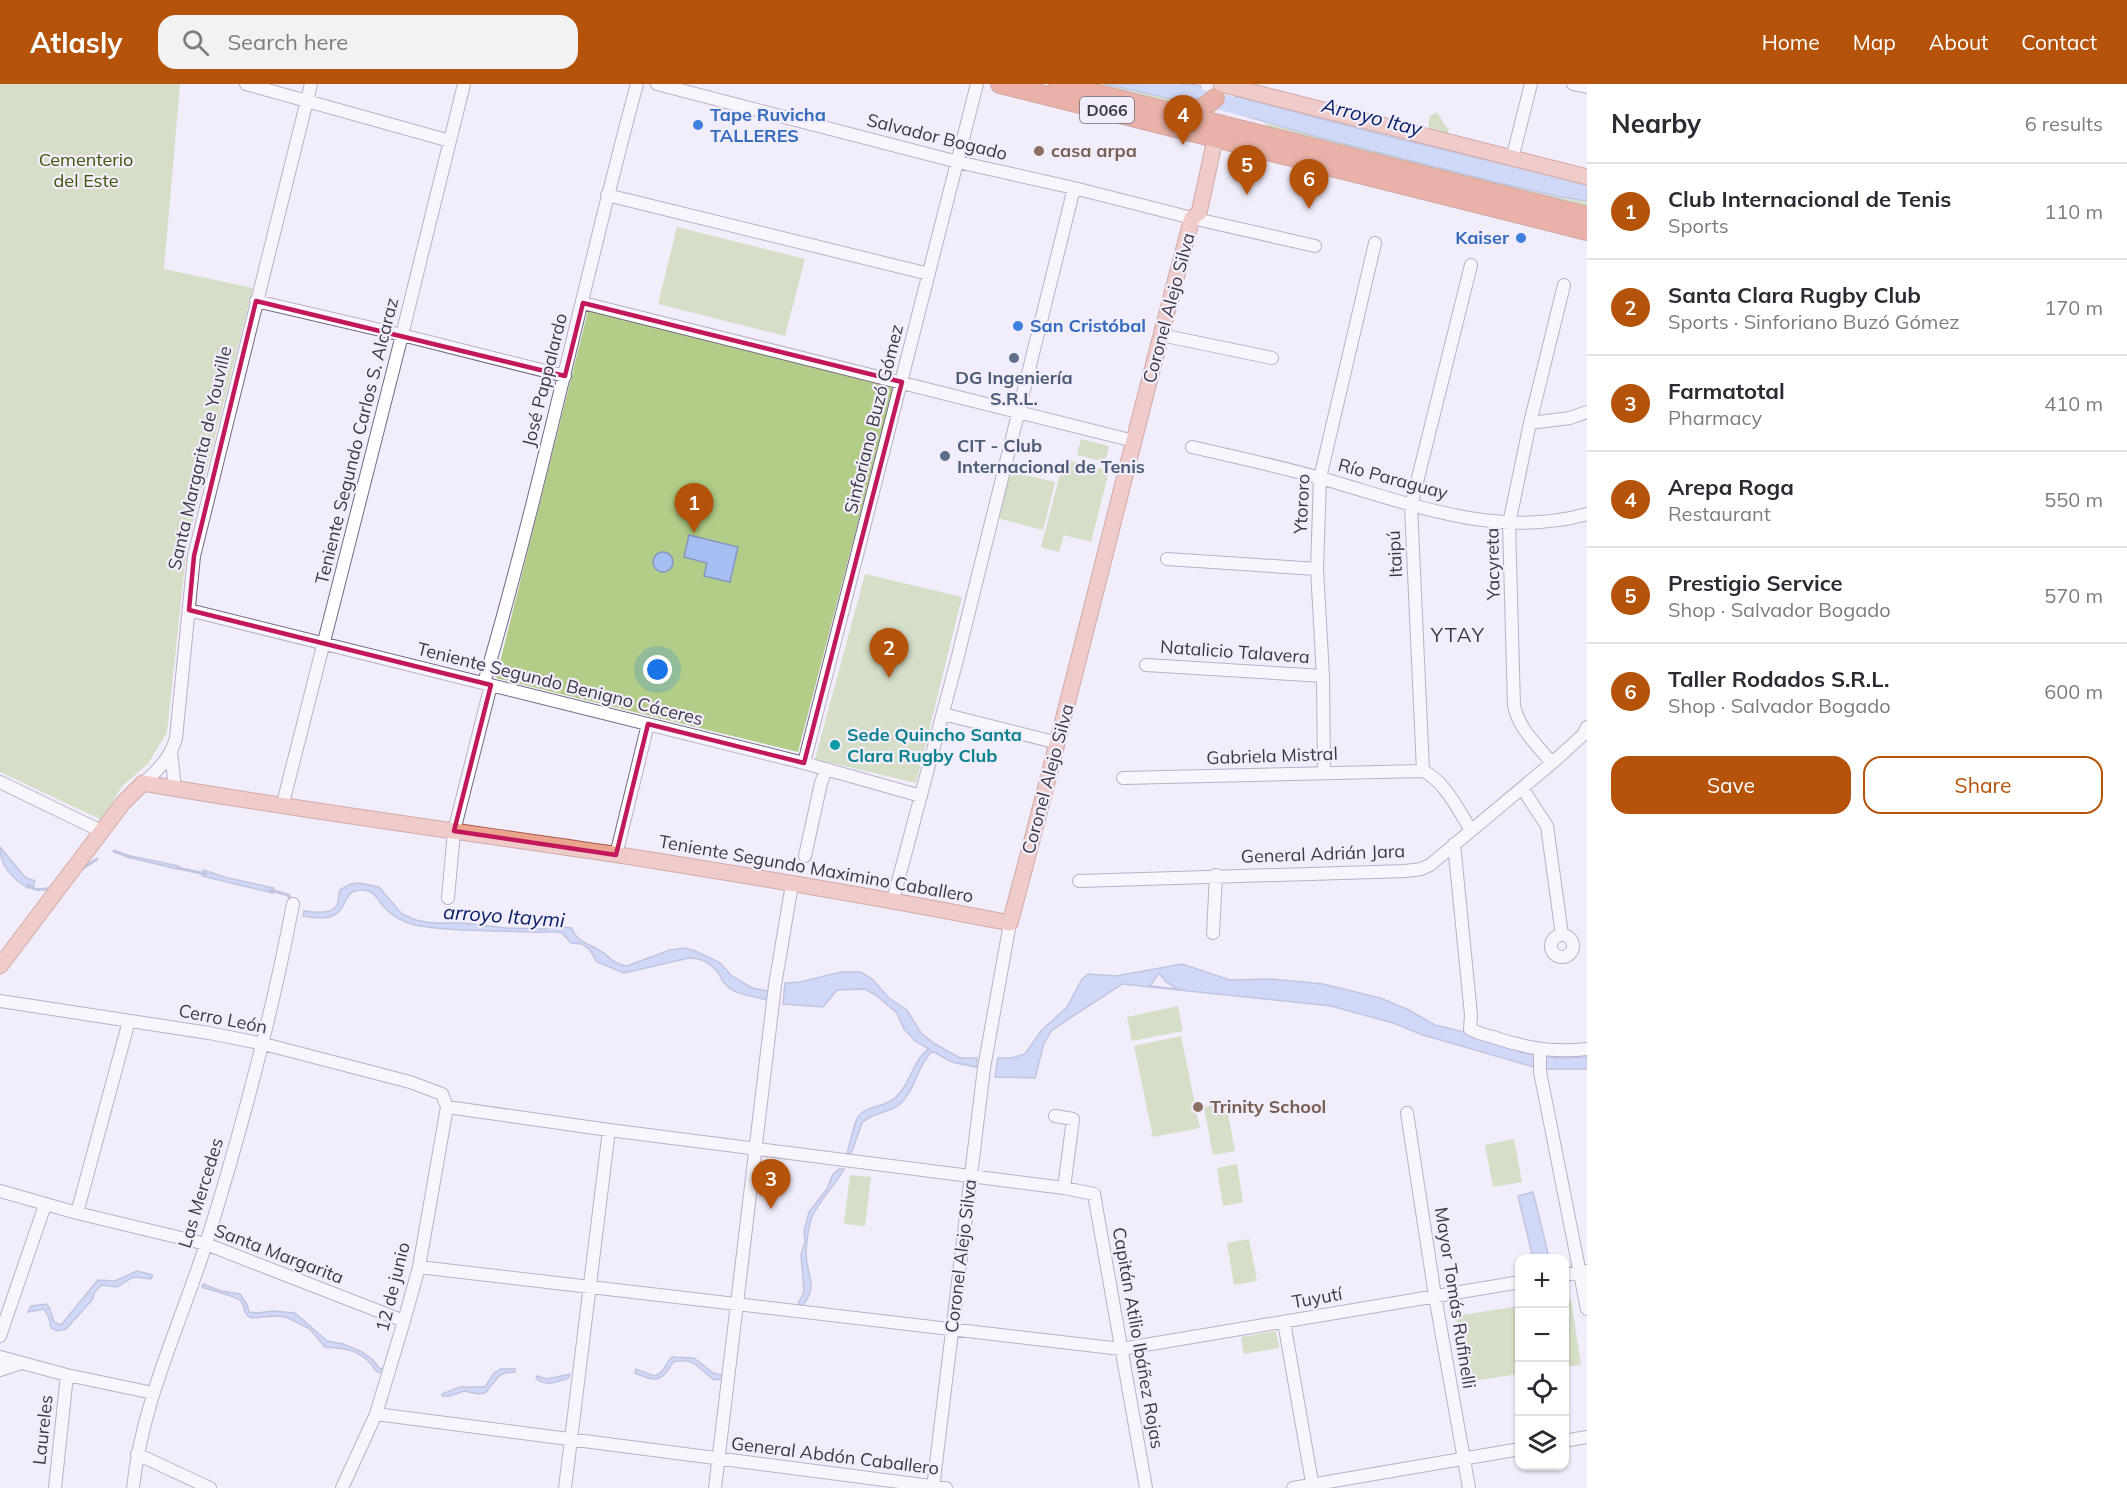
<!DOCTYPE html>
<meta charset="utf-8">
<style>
body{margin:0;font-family:Mulish,sans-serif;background:#f2f2f3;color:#2b2b33}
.controls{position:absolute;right:18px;bottom:18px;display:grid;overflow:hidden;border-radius:12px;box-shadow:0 2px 4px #0004}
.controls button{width:54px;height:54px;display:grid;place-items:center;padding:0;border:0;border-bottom:2px solid #e1e1e2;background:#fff;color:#2b2b33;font:30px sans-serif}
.you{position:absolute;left:658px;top:586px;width:21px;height:21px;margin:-15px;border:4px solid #fff;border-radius:50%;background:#1a73e8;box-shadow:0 0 0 9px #1a73e833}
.badge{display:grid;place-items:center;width:39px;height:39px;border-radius:50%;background:#b45309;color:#fff;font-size:20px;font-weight:700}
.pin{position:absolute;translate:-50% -50px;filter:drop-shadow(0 2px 3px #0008)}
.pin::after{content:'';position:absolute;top:32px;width:21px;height:18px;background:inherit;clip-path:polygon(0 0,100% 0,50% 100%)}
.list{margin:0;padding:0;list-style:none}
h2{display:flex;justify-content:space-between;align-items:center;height:78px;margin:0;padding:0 24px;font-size:26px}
h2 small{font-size:20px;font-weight:400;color:#7c7c81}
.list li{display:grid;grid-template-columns:39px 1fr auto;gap:18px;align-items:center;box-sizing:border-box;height:96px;padding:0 24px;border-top:2px solid #e1e1e2}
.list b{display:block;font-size:22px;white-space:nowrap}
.list p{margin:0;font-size:20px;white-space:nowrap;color:#7c7c81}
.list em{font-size:20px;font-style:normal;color:#7c7c81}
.actions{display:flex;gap:12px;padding:18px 24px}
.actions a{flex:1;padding:14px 0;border:2px solid #b45309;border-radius:18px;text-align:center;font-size:21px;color:#b45309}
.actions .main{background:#b45309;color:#fff}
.icon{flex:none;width:33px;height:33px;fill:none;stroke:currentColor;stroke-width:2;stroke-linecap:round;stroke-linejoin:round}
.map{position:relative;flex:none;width:1587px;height:1404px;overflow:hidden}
header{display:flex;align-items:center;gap:36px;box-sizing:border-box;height:84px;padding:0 30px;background:#b45309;color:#fff}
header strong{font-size:28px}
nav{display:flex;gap:33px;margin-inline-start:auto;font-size:21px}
.search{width:420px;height:54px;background:#f2f2f3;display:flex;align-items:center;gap:15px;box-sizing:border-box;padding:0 21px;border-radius:18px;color:#7c7c81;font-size:22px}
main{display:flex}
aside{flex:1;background:#fff}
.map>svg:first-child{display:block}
</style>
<header>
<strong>Atlasly</strong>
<div class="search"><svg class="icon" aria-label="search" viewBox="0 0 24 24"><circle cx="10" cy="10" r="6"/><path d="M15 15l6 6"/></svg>Search here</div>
<nav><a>Home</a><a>Map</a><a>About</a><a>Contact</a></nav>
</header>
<main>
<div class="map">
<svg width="1587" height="1404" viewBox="0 0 1587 1404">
<rect width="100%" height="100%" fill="#f2edfb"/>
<path fill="#b1cd87" d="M0,0H180L164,185L253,204L187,462L167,648L148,680L122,702L102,736L0,688Z
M1079,0H1100L1188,19L1187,22L1157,15L1132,13Z
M1436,28C1442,33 1442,40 1449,45L1447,52L1430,46L1428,41L1430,32Z
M1264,39L1561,114L1587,118V123H1574L1268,44Z
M677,143L805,175L785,252L658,220Z
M589,223L893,304L798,668L496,594Z
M1081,355L1109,362L1105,378L1077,371Z
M1064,375L1109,387L1091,458L1064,451L1059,468L1041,463Z
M1009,387L1055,398L1043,446L997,434Z
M865,490L962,513L916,699L815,675Z
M1178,922L1183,947L1132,957L1127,933Z
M1181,952L1200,1044L1153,1053L1134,962Z
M1226,1019L1235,1067L1213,1071L1204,1023Z
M1514,1055L1522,1098L1493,1103L1485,1061Z
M1237,1080L1243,1118L1223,1122L1217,1084Z
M850,1091L871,1093L865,1142L844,1140Z
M1249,1155L1257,1197L1234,1201L1227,1159Z
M1571,1215L1581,1281L1565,1283V1216Z
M1519,1222V1290L1465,1298L1456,1232Z
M1276,1247L1279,1264L1244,1270L1241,1253Z"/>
<path fill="#a6bff3" stroke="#8796bf" stroke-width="1.5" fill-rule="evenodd" d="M1104,0H1192L1201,2L1196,20Z
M1235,12L1387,52L1587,100V117L1561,113L1499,99L1325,55L1231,28Z
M689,451L738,463L730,498L704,492L707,479L684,473Z
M653 478a10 10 0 1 1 20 0a10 10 0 1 1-20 0Z
M0,763L25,793L35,797L33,803L28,804C12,794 0,782 0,763Z
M126,771L179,782L178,785L126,773Z
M203,786L228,794L274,804L273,809L202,792Z
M359,799L379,803L402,830L416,836L432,839H464L506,844L545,845L552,842L572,844C575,856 588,860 597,865C608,870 613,881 627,882L670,866L684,864L693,866L719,878L732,892L752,904L768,907L767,916C754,912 735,911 726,901C722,898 721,892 718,889C711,879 701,874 689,874L624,889L597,878L590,866L582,860L571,859L562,849C552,846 541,849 530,848C492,846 452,848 415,841C403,838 392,832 384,823C377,815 375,807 364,806C348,805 348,814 341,825C333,837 315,834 303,832L304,827C313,828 333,831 337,821C339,816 338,811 340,806L350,800Z
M1182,880L1230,896L1271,895L1323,900L1380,914L1407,925L1435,941L1489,954L1521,968L1537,971V984L1423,951L1393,939L1331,922L1122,900L1052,946L1044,959L1035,994L995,993L998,974H1011L1025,970L1041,947L1067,923L1082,895L1088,890L1116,892ZM1159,889L1166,898L1178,905L1150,902Z
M841,888H861L872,895L889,914L907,926L921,949L935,960L960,974H977L976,983L952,978L932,967C916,984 916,1005 900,1020C889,1030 872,1028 862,1039L851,1070L847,1069C850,1060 853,1041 858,1033C865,1022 885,1023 895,1014C911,1000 913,975 929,965L915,957L904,945L897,929L877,912L865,905L837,906L823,923L783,920L785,899L800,898Z
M1543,972L1557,974L1587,973V985H1543Z
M839,1085H844C835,1102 821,1114 813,1131C808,1141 807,1156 806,1167C805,1190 821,1202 801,1223L797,1222L804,1208L801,1170L805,1158L804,1147L809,1128L827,1105L833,1090Z
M1533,1108L1549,1173L1533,1174L1518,1112Z
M137,1187L153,1191L151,1195L133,1193L117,1203L101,1201L94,1209L93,1215L66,1245L58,1247L51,1244L49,1234L44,1225L28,1228L31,1222L46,1220L49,1223L54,1238L61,1241L98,1196L115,1197Z
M203,1200L221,1207L240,1210L247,1220L249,1228L257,1229L273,1227L295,1229L327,1257L343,1260L362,1268L373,1276L379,1284L386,1287L385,1291L376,1287C364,1267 347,1264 325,1263L310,1245L286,1233L276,1232L251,1234C242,1229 246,1224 241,1217C237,1212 209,1206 202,1203Z
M672,1273L694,1274L713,1289L722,1291L721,1295L714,1296C698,1285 696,1273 673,1278C662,1299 655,1298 635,1289L636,1285L654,1292C667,1288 664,1279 672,1273Z
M501,1285H515V1288L504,1289L499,1292L485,1309L479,1310L464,1307L450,1312H442V1310L460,1303H485L494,1289Z
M570,1290L569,1294C557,1297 546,1304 536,1294L537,1292L547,1295Z"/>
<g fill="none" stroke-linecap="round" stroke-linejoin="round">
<path stroke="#8796bf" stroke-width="3" d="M114,767L130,773
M83,784L97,775
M177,784L206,790
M28,801C35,808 44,805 53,804
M270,806L288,811L293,817"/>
<path stroke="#a6bff3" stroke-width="16" d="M1146,0L1253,26"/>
<g stroke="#756887" stroke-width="14">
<path id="minor" d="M246,0L450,57
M657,0L958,78L1074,104L1192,134L1315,162
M1573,0L1587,3
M1512,75L1531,0
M607,111L929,190
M1471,181L1411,422L1423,687C1445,697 1458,726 1471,746
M256,217L402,251L565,292
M583,219L1134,357
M1161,251L1272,274
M1530,339L1570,334L1587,328
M1192,363C1235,373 1278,382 1320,394C1406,418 1497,456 1587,430
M1167,475L1317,485
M189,526L804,679L921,712
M1146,581L1323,592
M484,599C542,401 583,199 637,0
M943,630L1058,659
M171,668L175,704
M804,679L977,0
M1552,679C1537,661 1519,645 1514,622L1509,440L1530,339L1564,201
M1324,689L1323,592L1317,485L1320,394L1375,159
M1123,694L1423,687
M0,698L101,747
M143,699C158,687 171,673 176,654L194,472L311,0
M1522,704L1547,742L1562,851
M282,723L402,251L464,0
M1454,760L1471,931L1470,945C1477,949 1485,951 1493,953C1524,964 1554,969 1587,965
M616,771L648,640
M805,772L821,699L826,685
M1079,797L1406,787L1421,785L1430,781L1552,679L1583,651L1587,643
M448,814L454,747L491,601
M893,816L957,576L1074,104
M1213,849L1216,791
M1551 862a11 11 0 1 1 22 0a11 11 0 1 1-22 0Z
M0,917L209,949L264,960L410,998L442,1010L447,1023L419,1183L404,1237L376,1330L342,1404
M1540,966V988L1587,1225
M447,1023L609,1046L1064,1104L1094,1110L1146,1404
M1407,1029L1435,1212L1469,1404
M1055,1032L1073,1035L1064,1104
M0,1107L77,1129L206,1160L404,1237
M77,1129L129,937
M419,1183L1121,1265L1520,1198
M1564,1191L1586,1187
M1284,1238L1313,1404
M0,1252L45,1121
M0,1273L67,1291L153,1309
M0,1286L21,1279
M376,1330L946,1404
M1564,1357L1587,1353
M137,1370L210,1404
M55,1404L67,1291
M133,1404C142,1318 180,1241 206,1160C241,1048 271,935 293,820
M565,1404L609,1046
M715,1404L775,901L792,800
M933,1404L984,984L1010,839
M1293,1404L1520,1365"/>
</g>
<g stroke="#a65743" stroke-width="17">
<path id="major" d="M1221,0L1587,93
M0,882L123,719L143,699C299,726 456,747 613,770C745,791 878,813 1010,839C1073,605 1129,368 1192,134L1199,129L1214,60L1213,54"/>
</g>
<g stroke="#a65743" stroke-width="20">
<path id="highway" d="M1000,0L1587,147
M1058,0L1587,132
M1179,24C1193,28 1204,25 1215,14"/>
</g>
<use href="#minor" stroke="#fff" stroke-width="12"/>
<use href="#major" stroke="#eba48e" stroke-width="15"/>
<use href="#highway" stroke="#de6842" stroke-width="18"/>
</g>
<path d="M0 0H1587V1404H0ZM256,217L565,292L583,219L902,298L804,679L648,640L616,771L454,747L491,601L189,526L194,472Z" fill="#f2edfb" fill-opacity=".55" fill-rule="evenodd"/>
<path fill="none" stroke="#c2185b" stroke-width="4.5" stroke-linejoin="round" d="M256,217L565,292L583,219L902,298L804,679L648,640L616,771L454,747L491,601L189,526L194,472Z"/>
<g fill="#3f7fe0" stroke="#f2edfb" stroke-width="2">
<circle cx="698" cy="41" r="6"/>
<circle cx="1521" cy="154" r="6"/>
<circle cx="1018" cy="242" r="6"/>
</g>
<g fill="#8d6e63" stroke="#f2edfb" stroke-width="2">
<circle cx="1039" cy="67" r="6"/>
<circle cx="1198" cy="1023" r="6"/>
</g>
<g fill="#5c6f8a" stroke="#f2edfb" stroke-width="2">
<circle cx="1014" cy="274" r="6"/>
<circle cx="945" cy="372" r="6"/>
</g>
<circle fill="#0f9aa8" stroke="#f2edfb" stroke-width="2" cx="835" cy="661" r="6"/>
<g text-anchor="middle" stroke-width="4.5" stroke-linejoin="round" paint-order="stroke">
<rect fill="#f2edfb" stroke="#746e7c" stroke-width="1.5" x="1080" y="13" width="54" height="26" rx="4.5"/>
<g font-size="16" font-weight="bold" fill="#3e3846">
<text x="1107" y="32">D066</text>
</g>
<g font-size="18" font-weight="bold" fill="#366cbe" stroke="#f2edfb" text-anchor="start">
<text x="710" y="37">Tape Ruvicha<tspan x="710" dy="21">TALLERES</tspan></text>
<text x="1509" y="160" text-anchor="end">Kaiser</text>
<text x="1030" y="248">San Cristóbal</text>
</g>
<g font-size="18" fill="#3e3846" stroke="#f2edfb">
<text transform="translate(937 53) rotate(14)" y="6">Salvador Bogado</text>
<text transform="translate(1169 224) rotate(-75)" y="6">Coronel Alejo Silva</text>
<text transform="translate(545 296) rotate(-76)" y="6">José Pappalardo</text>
<text transform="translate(874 335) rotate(-76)" y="6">Sinforiano Buzó Gómez</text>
<text transform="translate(357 357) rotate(-76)" y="6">Teniente Segundo Carlos S. Alcaraz</text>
<text transform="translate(200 374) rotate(-77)" y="6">Santa Margarita de Youville</text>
<text transform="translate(1393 395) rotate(15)" y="6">Río Paraguay</text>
<text transform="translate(1302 420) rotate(-87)" y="6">Ytororo</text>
<text transform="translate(1395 470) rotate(-93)" y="6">Itaipú</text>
<text transform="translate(1493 480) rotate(-91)" y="6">Yacyreta</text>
<text transform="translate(1235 568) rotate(4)" y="6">Natalicio Talavera</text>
<text transform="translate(560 600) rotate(14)" y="6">Teniente Segundo Benigno Cáceres</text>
<text transform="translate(1272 672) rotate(-2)" y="6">Gabriela Mistral</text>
<text transform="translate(1048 695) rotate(-75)" y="6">Coronel Alejo Silva</text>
<text transform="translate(1323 770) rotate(-2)" y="6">General Adrián Jara</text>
<text transform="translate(816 785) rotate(10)" y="6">Teniente Segundo Maximino Caballero</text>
<text transform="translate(223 935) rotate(11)" y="6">Cerro León</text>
<text transform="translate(201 1109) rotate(-73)" y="6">Las Mercedes</text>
<text transform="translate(279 1170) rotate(21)" y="6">Santa Margarita</text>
<text transform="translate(961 1172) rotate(-83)" y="6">Coronel Alejo Silva</text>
<text transform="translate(393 1203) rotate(-76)" y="6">12 de junio</text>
<text transform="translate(1317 1214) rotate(-10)" y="6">Tuyutí</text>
<text transform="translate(1455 1214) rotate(81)" y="6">Mayor Tomás Rufinelli</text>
<text transform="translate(1138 1254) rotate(80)" y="6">Capitán Atilio Ibáñez Rojas</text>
<text transform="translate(43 1346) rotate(-84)" y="6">Laureles</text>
<text transform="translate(835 1372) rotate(7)" y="6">General Abdón Caballero</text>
</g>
<g font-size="18" font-weight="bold" fill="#785e54" stroke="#f2edfb" text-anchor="start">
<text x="1051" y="73">casa arpa</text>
<text x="1210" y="1029">Trinity School</text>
</g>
<g font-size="18" fill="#3d5505" stroke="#f2edfb">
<text x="86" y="82">Cementerio<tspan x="86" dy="21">del Este</tspan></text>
</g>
<g font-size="18" font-weight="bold" fill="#4e5e75" stroke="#f2edfb">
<text x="1014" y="300">DG Ingeniería<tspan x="1014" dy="21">S.R.L.</tspan></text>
<text x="957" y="368" text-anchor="start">CIT - Club<tspan x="957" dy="21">Internacional de Tenis</tspan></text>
</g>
<g font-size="18" font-weight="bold" fill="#0d838f" stroke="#f2edfb" text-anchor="start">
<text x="847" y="657">Sede Quincho Santa<tspan x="847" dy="21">Clara Rugby Club</tspan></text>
</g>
<g font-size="20" font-style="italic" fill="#072067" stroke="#f2edfb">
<text transform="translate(1372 33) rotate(14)" y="7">Arroyo Itay</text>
<text transform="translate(504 832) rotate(4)" y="7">arroyo Itaymi</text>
</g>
<g font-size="20" letter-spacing="1.5" fill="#3e3846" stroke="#f2edfb">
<text x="1458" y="558">YTAY</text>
</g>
</g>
</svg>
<div class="controls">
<button>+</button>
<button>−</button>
<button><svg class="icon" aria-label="locate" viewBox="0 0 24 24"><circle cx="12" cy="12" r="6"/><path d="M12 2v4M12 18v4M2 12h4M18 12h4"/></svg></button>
<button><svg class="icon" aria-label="layers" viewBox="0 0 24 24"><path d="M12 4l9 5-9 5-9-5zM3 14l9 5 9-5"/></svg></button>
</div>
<div class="you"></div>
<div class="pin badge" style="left:694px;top:449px">1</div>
<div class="pin badge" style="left:889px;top:594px">2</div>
<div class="pin badge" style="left:771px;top:1125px">3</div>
<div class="pin badge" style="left:1183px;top:61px">4</div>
<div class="pin badge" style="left:1247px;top:111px">5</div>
<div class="pin badge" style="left:1309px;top:125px">6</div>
</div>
<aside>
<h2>Nearby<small>6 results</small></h2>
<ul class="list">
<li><span class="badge">1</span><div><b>Club Internacional de Tenis</b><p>Sports</p></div><em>110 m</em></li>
<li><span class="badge">2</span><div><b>Santa Clara Rugby Club</b><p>Sports · Sinforiano Buzó Gómez</p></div><em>170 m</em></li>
<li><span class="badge">3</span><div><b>Farmatotal</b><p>Pharmacy</p></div><em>410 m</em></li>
<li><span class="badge">4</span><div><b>Arepa Roga</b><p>Restaurant</p></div><em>550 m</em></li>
<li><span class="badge">5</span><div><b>Prestigio Service</b><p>Shop · Salvador Bogado</p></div><em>570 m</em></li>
<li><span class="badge">6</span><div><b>Taller Rodados S.R.L.</b><p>Shop · Salvador Bogado</p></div><em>600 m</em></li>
</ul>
<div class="actions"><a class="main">Save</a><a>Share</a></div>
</aside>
</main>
